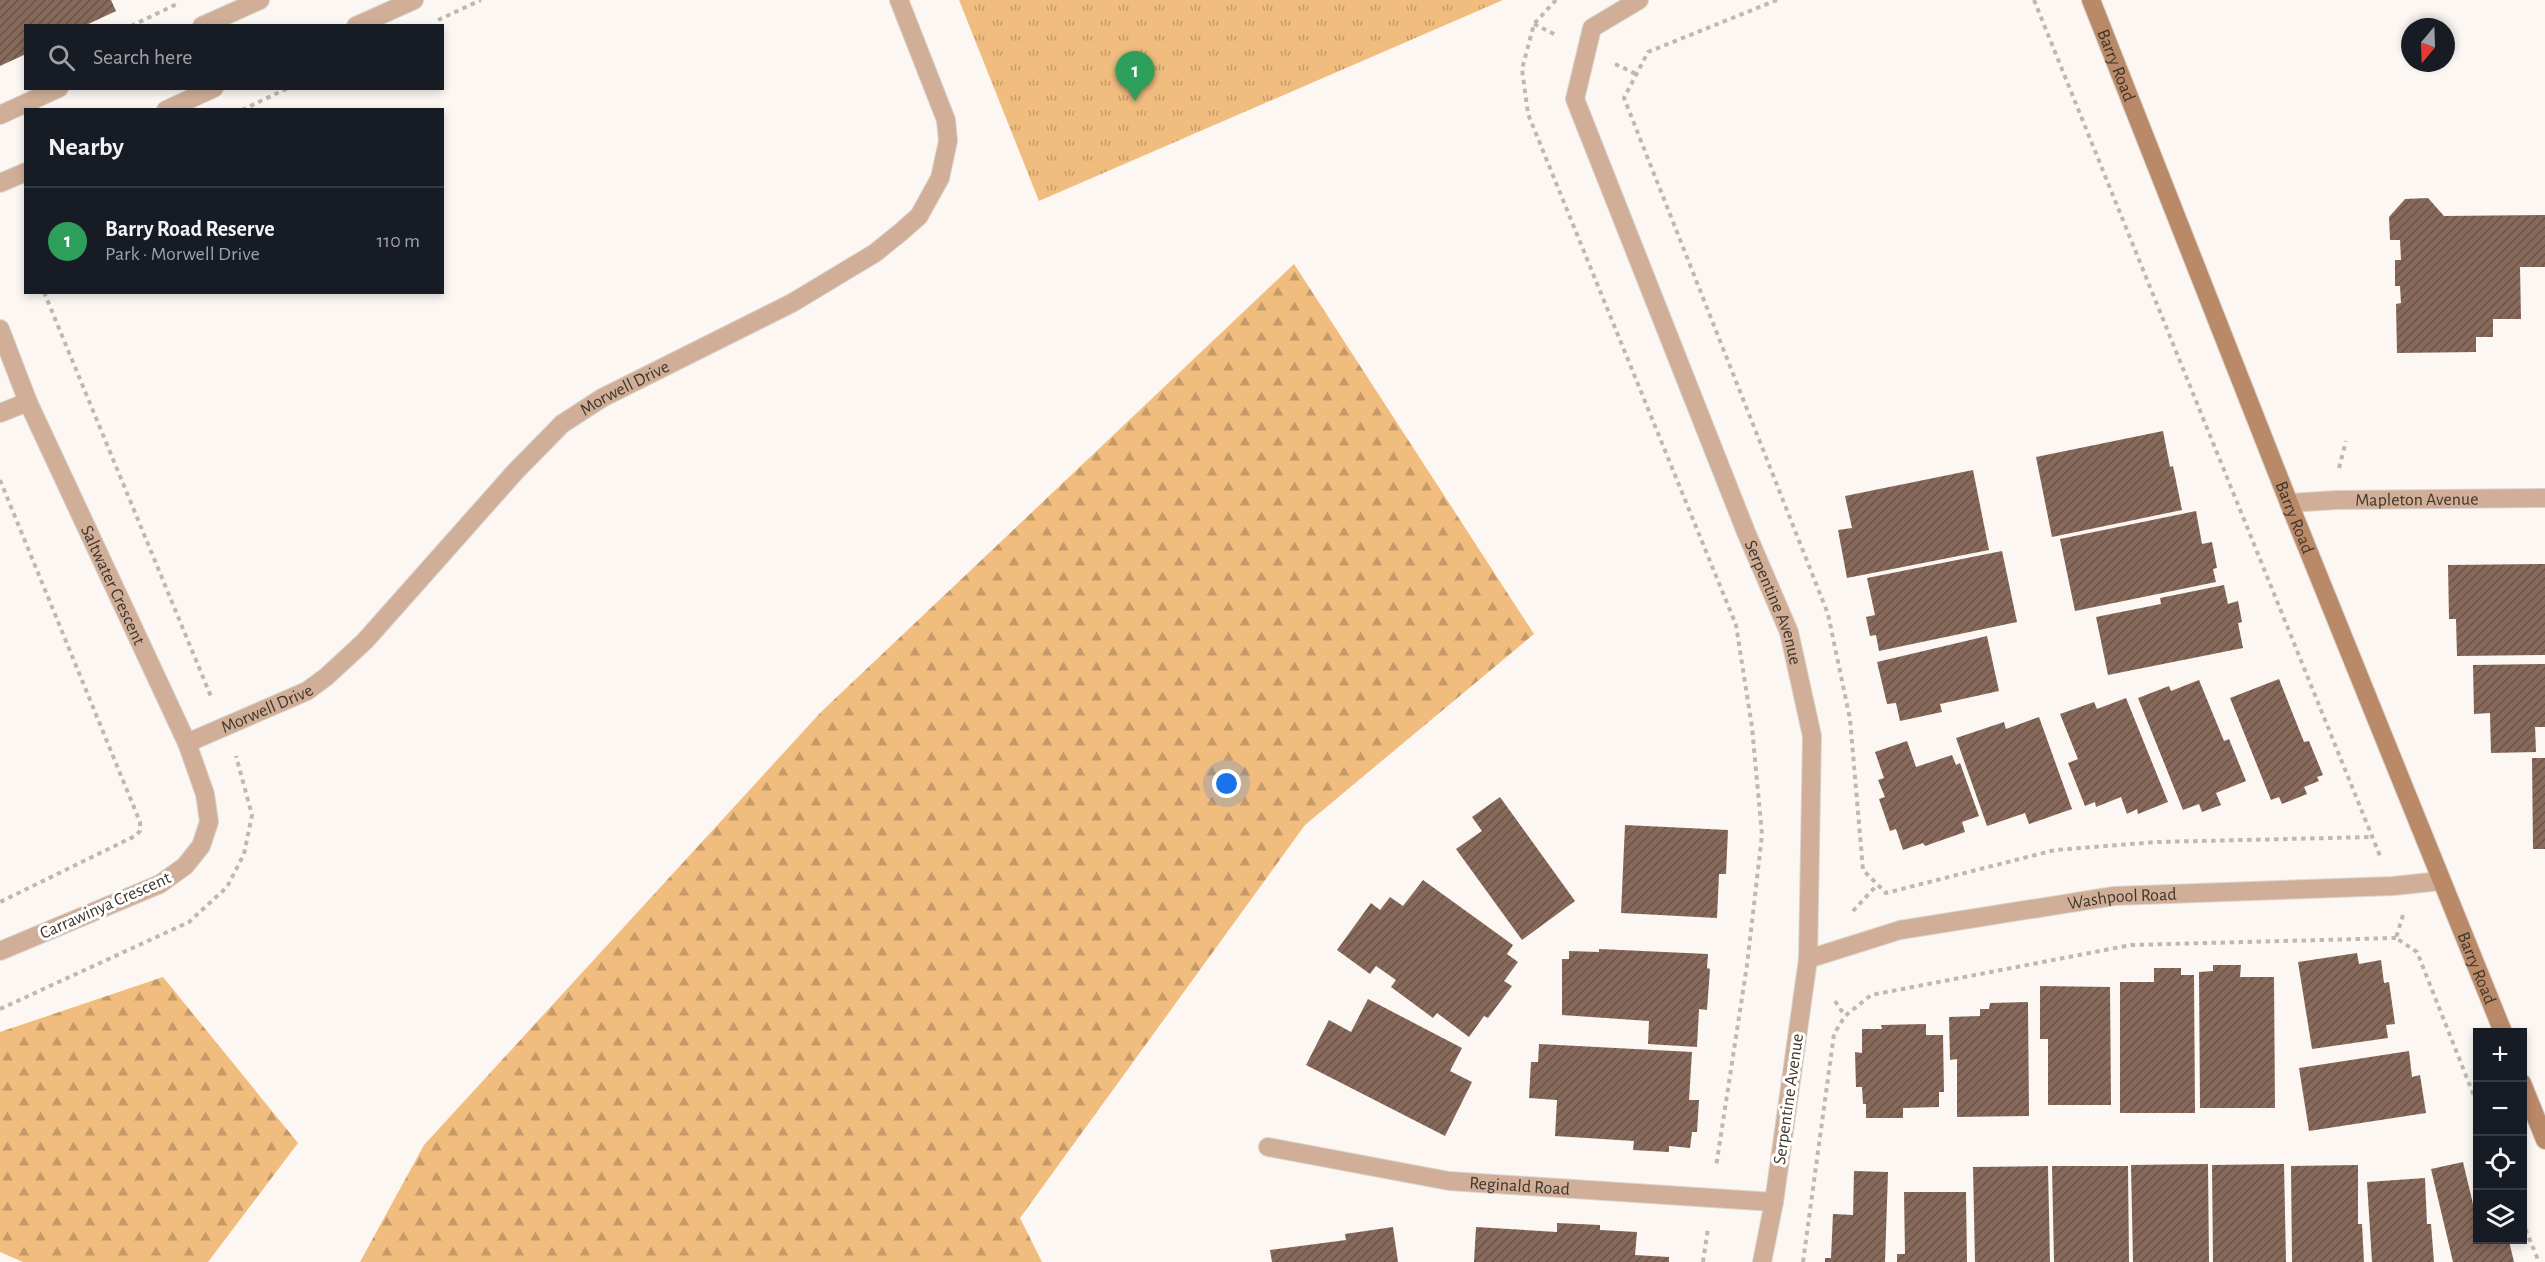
<!DOCTYPE html>
<meta charset="utf-8">
<style>
body{margin:0;font-family:"Alegreya Sans",sans-serif;background:#20242c;color:#f1f3f6}
.controls{position:absolute;right:18px;bottom:18px;display:grid;overflow:hidden;border-radius:0px;box-shadow:0 3px 9px #0003}
.controls button{width:54px;height:54px;display:grid;place-items:center;padding:0;border:0;border-bottom:2px solid #363941;background:#171b24;color:#f1f3f6;font:30px sans-serif}
.compass{position:absolute;left:2401px;top:18px;width:54px;height:54px;border-radius:50%;background:#171b24;box-shadow:0 3px 9px #0003;rotate:199deg}
.you{position:absolute;left:1227px;top:784px;width:21px;height:21px;margin:-15px;border:4px solid #fff;border-radius:50%;background:#1a73e8;box-shadow:0 0 0 9px #1a73e833}
.badge{display:grid;place-items:center;width:39px;height:39px;border-radius:50%;background:#7c3aed;color:#fff;font-size:20px;font-weight:700}
.pin{position:absolute;translate:-50% -50px;filter:drop-shadow(0 2px 3px #0008)}
.pin::after{content:'';position:absolute;top:32px;width:21px;height:18px;background:inherit;clip-path:polygon(0 0,100% 0,50% 100%)}
.list{margin:0;padding:0;list-style:none}
h2{display:flex;justify-content:space-between;align-items:center;height:78px;margin:0;padding:0 24px;font-size:26px}
h2 small{font-size:20px;font-weight:400;color:#9ea1a6}
.list li{display:grid;grid-template-columns:39px 1fr auto;gap:18px;align-items:center;box-sizing:border-box;height:108px;padding:0 24px;border-top:2px solid #363941}
.list b{display:block;font-size:22px;white-space:nowrap}
.list p{margin:0;font-size:20px;white-space:nowrap;color:#9ea1a6}
.list em{font-size:20px;font-style:normal;color:#9ea1a6}
.icon{flex:none;width:33px;height:33px;fill:none;stroke:currentColor;stroke-width:2;stroke-linecap:round;stroke-linejoin:round}
.map{position:relative;flex:none;width:2545px;height:1262px;overflow:hidden}
.search{position:absolute;background:#171b24;box-shadow:0 3px 9px #0003;left:24px;top:24px;width:420px;height:66px;display:flex;align-items:center;gap:15px;box-sizing:border-box;padding:0 21px;border-radius:0px;color:#9ea1a6;font-size:22px}
.panel{position:absolute;background:#171b24;box-shadow:0 3px 9px #0003;left:24px;top:108px;width:420px;height:186px;border-radius:0px}
.map>svg:first-child{display:block}
</style>
<div class="map">
<svg width="2545" height="1262" viewBox="0 0 2545 1262">
<defs>
<pattern id="grass-tufts" width="24" height="20" patternUnits="userSpaceOnUse" patternTransform="scale(1.5)"><rect width="24" height="20" fill="#f1bd7f"/><path d="M3 7l-1-3M5 7V3M7 7l1-3M15 17l-1-3M17 17v-4M19 17l1-3" fill="none" stroke="#c59a68"/></pattern>
<pattern id="forest-firs" width="22" height="20" patternUnits="userSpaceOnUse" patternTransform="scale(1.5)"><rect width="22" height="20" fill="#f1bd7f"/><path d="M5 1l3.5 6h-7zM16 11l3.5 6h-7z" fill="#c59a68"/></pattern>
<pattern id="building-hatch" width="6" height="6" patternUnits="userSpaceOnUse" patternTransform="scale(1.5)"><rect width="6" height="6" fill="#876a5c"/><path d="M-1 1l2-2M0 6l6-6M5 7l2-2" fill="none" stroke="#6a5448"/></pattern>
</defs>
<rect width="100%" height="100%" fill="#fcf7f2"/>
<path fill="url(#grass-tufts)" d="M959,0H1503L1039,201Z"/>
<path fill="url(#forest-firs)" d="M1294,264L1534,634L1305,825L1020,1218L1042,1262H360L424,1145L821,712Z
M163,977L298,1143L208,1262H23L0,1252V1032Z"/>
<path fill="url(#building-hatch)" d="M0,0H111L116,11L84,26H26V54L0,66Z
M2428,198L2444,216L2545,215V267H2520L2521,319H2493V337H2476V352L2397,353L2396,304L2401,303L2400,286H2395V260H2401L2400,240H2390L2389,217L2405,199Z
M2163,431L2170,467L2173,466L2182,510L2052,537L2036,457Z
M1973,470L1989,550L1847,578L1838,530L1852,528L1845,496Z
M2196,511L2202,544L2212,542L2217,568L2213,569L2216,582L2075,611L2060,539Z
M2002,551L2017,622L1879,651L1876,635L1870,636L1866,617L1875,615L1867,578Z
M2545,564V655L2457,656L2456,619H2449L2448,565Z
M2224,585L2228,604L2238,601L2242,622L2238,623L2243,648L2108,675L2096,617L2161,604L2160,598Z
M1987,636L1999,691L1940,704L1942,712L1900,721L1896,703L1887,704L1877,662Z
M2545,664V727H2535L2536,752L2491,753L2490,713L2474,714L2473,665Z
M2279,679L2304,742L2309,741L2323,775L2317,777L2319,781L2304,787L2307,794L2282,804L2279,797L2271,800L2230,698Z
M2199,680L2224,741L2229,739L2246,781L2216,793L2221,805L2202,812L2199,804L2183,810L2138,698L2169,686L2171,691Z
M2126,698L2168,802L2138,814L2137,809L2127,814L2121,797L2096,807L2095,802L2085,806L2068,763L2078,759L2060,714L2094,702L2097,709Z
M2039,717L2072,809L2029,824L2025,813L1987,826L1956,738L2004,722L2006,729Z
M1907,741L1916,767L1952,755L1956,765L1960,763L1979,816L1962,822L1965,832L1925,846L1923,843L1903,850L1896,829L1890,831L1879,799L1885,797L1878,780L1884,778L1875,752Z
M2532,758H2545V849H2533Z
M1500,797L1575,901L1522,940L1456,849L1482,831L1472,817Z
M1625,825L1728,830L1726,874H1719L1717,918L1621,913Z
M1423,880L1513,945L1507,954L1518,962L1504,981L1512,986L1488,1018L1484,1016L1469,1037L1437,1013L1433,1018L1391,987L1396,980L1376,966L1370,974L1337,950L1371,903L1380,910L1390,897L1403,906Z
M1599,949L1708,954L1707,968L1710,969L1707,1010L1699,1009L1697,1047L1648,1044L1649,1021L1562,1015V959H1569V951L1599,952Z
M2357,953L2359,964L2381,960L2384,983L2389,982L2395,1024L2386,1025L2388,1038L2312,1049L2298,962Z
M2213,965H2241L2240,977H2274L2275,1108H2200L2199,972L2213,971Z
M2154,968H2181V975H2194L2195,1113H2120V982H2154Z
M2040,986L2110,987L2111,1105H2048V1039H2040Z
M1368,999L1462,1048L1450,1071L1472,1082L1445,1136L1306,1065L1329,1020L1351,1032Z
M2028,1002L2029,1116L1957,1117V1059L1950,1060L1949,1017L1980,1016V1009H1989L1990,1003Z
M1926,1024V1035H1943L1944,1092H1939V1107L1903,1108V1118H1866V1104H1863L1862,1087H1856L1855,1052L1862,1053V1029H1882L1881,1025Z
M1539,1044L1692,1052L1689,1100H1699L1697,1132H1692L1690,1148L1669,1146V1152L1633,1150L1634,1141L1555,1136L1557,1100L1529,1098L1531,1062H1538Z
M2409,1051L2412,1077L2420,1075L2426,1113L2309,1131L2299,1068Z
M2463,1162L2473,1204L2478,1203V1240L2509,1241L2514,1262H2453L2431,1169Z
M2208,1164L2209,1262H2133L2131,1165Z
M2284,1164L2286,1262H2213L2212,1165Z
M2358,1165V1224H2362L2364,1262H2292L2291,1166Z
M2048,1166L2050,1262H1975L1973,1167Z
M2052,1166H2128L2129,1262H2054Z
M1854,1171L1888,1172L1885,1262H1825V1258H1831L1833,1214L1853,1215Z
M2425,1178L2427,1224H2431L2434,1262H2372L2367,1182Z
M1904,1192H1966L1967,1262H1897V1254H1905Z
M1557,1223L1600,1225V1230L1637,1232L1635,1255L1669,1257V1262H1474L1476,1227L1557,1232Z
M1393,1227L1398,1262H1272L1270,1250L1346,1240L1345,1234Z"/>
<g fill="none" stroke-linecap="round" stroke-linejoin="round">
<g stroke="#dad4ce" stroke-width="20">
<g id="street">
<path id="s1" d="M1639,0L1592,28L1575,99L1746,532L1789,632L1812,736L1808,959L1774,1202L1762,1262"/>
<path d="M202,26L260,0"/>
<path d="M356,26L414,0"/>
<path d="M166,110L214,88"/>
<path d="M0,115L59,88"/>
<path d="M0,183L26,172"/>
<path id="s2" d="M0,329L28,402L187,743L205,794L209,822L201,846L185,866L160,884L0,951"/>
<path d="M0,413L28,402"/>
<path id="s3" d="M2289,503L2337,500L2545,498"/>
<path id="s4" d="M187,743L307,691L326,677L365,641L515,472L562,424L602,398L792,303L875,253L901,232L919,216L940,178L948,141L946,120L899,0"/>
<path id="s5" d="M1808,959L1900,930L2114,896L2393,886L2441,881"/>
<path id="s6" d="M1268,1147L1449,1181L1774,1202"/>
</g>
</g>
<g stroke="#dad4ce" stroke-width="20">
<g id="secondary">
<path id="s7" d="M2091,0L2289,503L2503,1032"/>
<path d="M2522,1083L2545,1140"/>
</g>
</g>
<path stroke="#bfb8b2" stroke-width="4" stroke-dasharray="4.5 4.5" stroke-linecap="butt" d="M1556,0L1534,24L1522,69L1528,114L1736,625L1752,727L1762,835L1747,965L1716,1167
M1777,0L1648,52L1624,98L1828,614L1850,719L1863,870L1886,893L2055,850L2157,842L2373,837
M2034,0L2380,856
M438,20L481,0
M1534,24L1558,36
M131,26L179,3
M1615,64L1636,74
M242,110L288,88
M26,241V247
M44,292L212,699
M2339,468L2346,441
M0,480L140,822V831L135,836L0,902
M1853,911L1877,885
M2403,915L2396,938L2417,952L2478,1106
M1835,1001L1845,1016
M0,1009L189,922L227,887L244,854L252,815L236,756
M2522,1221L2539,1262
M1703,1262L1708,1228
M1803,1262L1834,1034L1845,1016L1871,995L2131,945L2396,938"/>
<use href="#street" stroke="#d0ae97" stroke-width="18"/>
<use href="#secondary" stroke="#ba8967" stroke-width="18"/>
</g>
<g text-anchor="middle" stroke-width="6" stroke-linejoin="round" paint-order="stroke">
<g font-size="18" fill="#3f362c" stroke="#fff">
<text dy="6" stroke="none"><textPath href="#s7" startOffset="70">Barry Road</textPath></text>
<text dy="6" stroke="none"><textPath href="#s4" startOffset="573">Morwell Drive</textPath></text>
<text dy="6" stroke="none"><textPath href="#s3" startOffset="128">Mapleton Avenue</textPath></text>
<text dy="6" stroke="none"><textPath href="#s7" startOffset="556">Barry Road</textPath></text>
<text dy="6" stroke="none"><textPath href="#s2" startOffset="280">Saltwater Crescent</textPath></text>
<text dy="6" stroke="none"><textPath href="#s1" startOffset="669">Serpentine Avenue</textPath></text>
<text dy="6" stroke="none"><textPath href="#s4" startOffset="87">Morwell Drive</textPath></text>
<text dy="6" stroke="none"><textPath href="#s5" startOffset="321">Washpool Road</textPath></text>
<text transform="translate(105 905) rotate(-24)" y="6">Carrawinya Crescent</text>
<text dy="6" stroke="none"><textPath href="#s7" startOffset="1042">Barry Road</textPath></text>
<text transform="translate(1788 1099) rotate(-82)" y="6">Serpentine Avenue</text>
<text dy="6" stroke="none"><textPath href="#s6" startOffset="255">Reginald Road</textPath></text>
</g>
</g>
</svg>
<div class="controls">
<button>+</button>
<button>−</button>
<button><svg class="icon" aria-label="locate" viewBox="0 0 24 24"><circle cx="12" cy="12" r="6"/><path d="M12 2v4M12 18v4M2 12h4M18 12h4"/></svg></button>
<button><svg class="icon" aria-label="layers" viewBox="0 0 24 24"><path d="M12 4l9 5-9 5-9-5zM3 14l9 5 9-5"/></svg></button>
</div>
<svg class="compass" viewBox="-18 -18 36 36"><path d="M0-13l5 13h-10z" fill="#e53935"/><path d="M0 13l5-13h-10z" fill="#9ea1a6"/></svg>
<div class="you"></div>
<div class="pin badge" style="left:1135px;top:101px;background:#2e9e5b">1</div>
<div class="search"><svg class="icon" aria-label="search" viewBox="0 0 24 24"><circle cx="10" cy="10" r="6"/><path d="M15 15l6 6"/></svg>Search here</div>
<section class="panel">
<h2>Nearby<small></small></h2>
<ul class="list">
<li><span class="badge" style="background:#2e9e5b">1</span><div><b>Barry Road Reserve</b><p>Park · Morwell Drive</p></div><em>110 m</em></li>
</ul>
</section>
</div>
